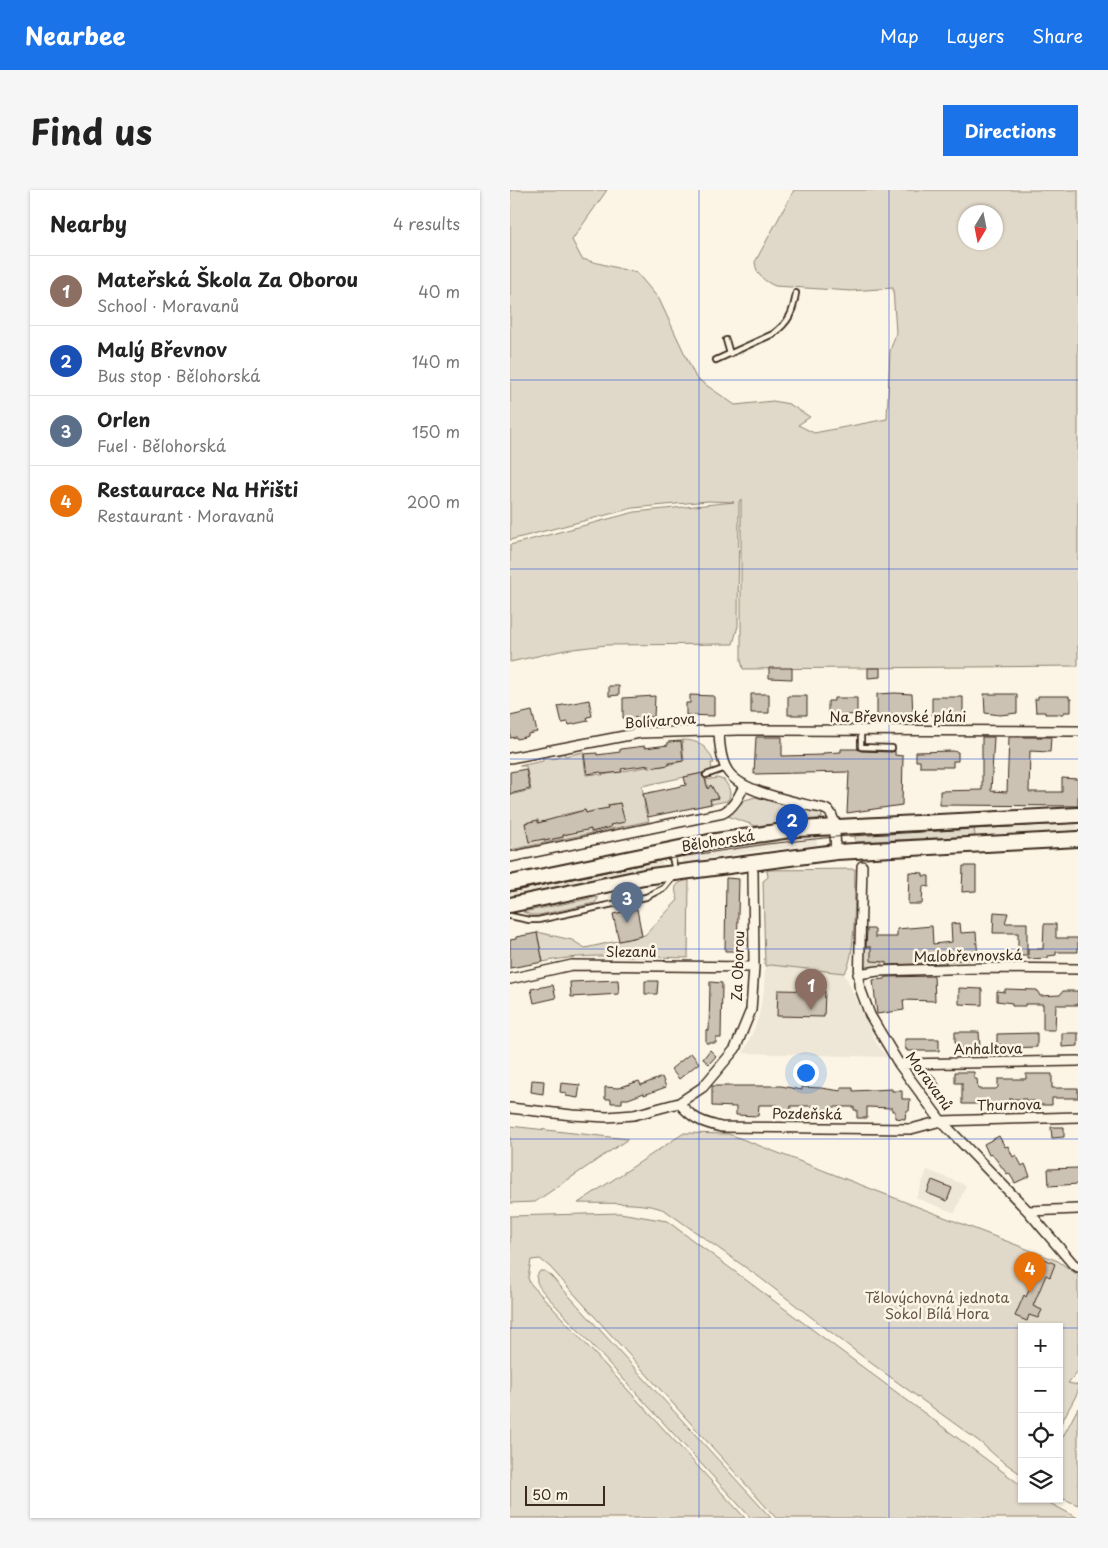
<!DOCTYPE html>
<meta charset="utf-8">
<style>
body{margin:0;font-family:"Playpen Sans",sans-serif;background:#f6f6f6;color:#222}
.controls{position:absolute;right:15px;bottom:15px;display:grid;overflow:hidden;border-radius:0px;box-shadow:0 1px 4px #0004}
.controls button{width:45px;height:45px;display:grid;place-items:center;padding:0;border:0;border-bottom:1px solid #e0e0e0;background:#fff;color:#222;font:25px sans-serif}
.compass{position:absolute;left:448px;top:15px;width:45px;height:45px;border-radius:50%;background:#fff;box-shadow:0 1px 4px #0004;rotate:190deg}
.scale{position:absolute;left:15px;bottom:12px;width:80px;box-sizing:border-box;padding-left:5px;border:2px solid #3b2a1e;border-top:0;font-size:14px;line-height:18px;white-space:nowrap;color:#3b2a1e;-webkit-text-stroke:4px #fcf5e5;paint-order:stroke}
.you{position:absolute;left:295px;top:882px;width:18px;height:18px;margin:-12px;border:4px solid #fff;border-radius:50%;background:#1a73e8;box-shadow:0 0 0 8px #1a73e833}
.badge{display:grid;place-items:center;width:32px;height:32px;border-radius:50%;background:#1a73e8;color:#fff;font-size:16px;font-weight:700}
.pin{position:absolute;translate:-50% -41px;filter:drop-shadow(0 1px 2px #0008)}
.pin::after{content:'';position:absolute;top:26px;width:18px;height:15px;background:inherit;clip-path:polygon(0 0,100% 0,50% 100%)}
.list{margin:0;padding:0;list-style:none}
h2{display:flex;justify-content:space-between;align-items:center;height:65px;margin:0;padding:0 20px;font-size:21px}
h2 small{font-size:16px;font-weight:400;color:#767676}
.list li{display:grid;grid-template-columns:32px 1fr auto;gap:15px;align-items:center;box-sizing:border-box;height:70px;padding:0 20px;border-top:1px solid #e0e0e0}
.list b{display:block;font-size:19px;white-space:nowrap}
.list p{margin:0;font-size:16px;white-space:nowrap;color:#767676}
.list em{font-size:16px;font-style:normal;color:#767676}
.icon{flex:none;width:28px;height:28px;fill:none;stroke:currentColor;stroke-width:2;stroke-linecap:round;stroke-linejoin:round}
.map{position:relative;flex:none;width:568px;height:1328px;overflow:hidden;border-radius:0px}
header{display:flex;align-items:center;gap:30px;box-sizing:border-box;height:70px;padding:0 25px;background:#1a73e8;color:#fff}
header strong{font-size:24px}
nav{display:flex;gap:28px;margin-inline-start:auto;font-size:18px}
.intro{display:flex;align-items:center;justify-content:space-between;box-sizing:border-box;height:120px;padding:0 30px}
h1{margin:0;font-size:35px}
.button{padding:12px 22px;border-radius:0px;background:#1a73e8;color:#fff;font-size:18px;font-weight:700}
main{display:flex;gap:30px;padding:0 30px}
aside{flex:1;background:#fff;border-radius:0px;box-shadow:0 1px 4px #0004}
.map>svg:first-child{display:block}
</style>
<header>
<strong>Nearbee</strong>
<nav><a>Map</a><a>Layers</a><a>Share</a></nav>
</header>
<div class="intro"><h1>Find us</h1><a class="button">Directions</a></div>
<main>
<aside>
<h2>Nearby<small>4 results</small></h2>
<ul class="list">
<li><span class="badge" style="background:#8d6e63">1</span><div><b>Mateřská Škola Za Oborou</b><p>School · Moravanů</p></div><em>40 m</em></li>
<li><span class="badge" style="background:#1a4fb4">2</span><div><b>Malý Břevnov</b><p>Bus stop · Bělohorská</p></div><em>140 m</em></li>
<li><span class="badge" style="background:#5c6f8a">3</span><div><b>Orlen</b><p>Fuel · Bělohorská</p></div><em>150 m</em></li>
<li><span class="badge" style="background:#e8710a">4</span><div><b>Restaurace Na Hřišti</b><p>Restaurant · Moravanů</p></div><em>200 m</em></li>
</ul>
</aside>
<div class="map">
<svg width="568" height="1328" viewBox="0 0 568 1328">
<rect width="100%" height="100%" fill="#fcf5e5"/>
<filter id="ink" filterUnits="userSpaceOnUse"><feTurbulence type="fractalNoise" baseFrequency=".02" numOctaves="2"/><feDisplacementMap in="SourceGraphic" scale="10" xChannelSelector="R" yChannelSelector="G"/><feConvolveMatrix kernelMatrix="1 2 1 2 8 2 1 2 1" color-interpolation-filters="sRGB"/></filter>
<g filter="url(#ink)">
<path fill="#eee6d6" d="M568,632V640L465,646L464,638Z
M306,647L307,655L252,660L173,672L171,664L251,653Z
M151,668L153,678L0,708V700Z
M261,775L334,783L367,854L377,867L233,863L245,837L249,825L254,800L255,776Z
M417,980L456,995L445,1023L406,1008Z"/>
<path fill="#e0d8c8" stroke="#8e8173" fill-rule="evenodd" d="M0,0H97L62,50L72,69L127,83L149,109L186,188L225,215L263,211L279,214L300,227L288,235L304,243L377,229L380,161L386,143L383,98L341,101L265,96C254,91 246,85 245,72L284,0H568V476L233,479L231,470V309L229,312L228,436L223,454L96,455L55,460L0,472V355L125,322L224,312L198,311L123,318L0,350ZM456,22H486V52H456Z
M172,550C189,550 198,557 204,573H201L202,581L195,588L194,583L132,596L135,617H134L139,631L0,660V605L21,600L16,576H9L33,571L32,563L41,569L47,568L53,559L55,566L73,562L76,585L87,584L92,585L135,577C149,578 160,574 174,571ZM110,613L114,632L100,635V637L82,641L81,639L53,645V647L34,651L15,633L28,631V633L51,628V625L75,620L76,623L99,618L98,615Z
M207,588L214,590C219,597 223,604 217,611L181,618L207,608L201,596H197L196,590Z
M245,607L309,623L312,624V628L246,636L217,626L235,610Z
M464,638L465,646L345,652V644H351V641L376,642Z
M345,679C344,700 347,770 334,783L261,775L255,776L253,691L258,687L257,680Z
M179,690L178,768C130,767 80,762 33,772L27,742L62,750L75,758L135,745L168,710C163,696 165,693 179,690Z
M87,707L88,709L85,713L29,725H21L13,722Z
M352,757H372V779L356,778L352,776Z
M0,936L118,949L25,1012L0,1013Z
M174,943L219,944L548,1071L568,1085V1181L558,1193L568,1195V1202L549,1237V1137H512V1285L488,1268L470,1252L361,1173L249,1087L156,1021C138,1011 91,1014 68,1013Z
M110,1023L157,1031L512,1296V1309H532L568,1328H266L40,1077L30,1069L21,1070L18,1088L20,1093L235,1328H0V1026Z
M30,1081H35L41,1086L261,1328H241L36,1105C30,1098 22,1090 30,1081Z
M568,1218V1315L549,1307V1254Z"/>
<path fill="#ccc2b3" stroke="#3b2a1e" d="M259,478H282V489L259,488Z
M358,478H370V487L358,488Z
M99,496H109V505L99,506Z
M385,503L402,504L403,526H367V504Z
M241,504H259V523H241Z
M474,504H507V523L490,525L475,523Z
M180,505L204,506V526L176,525V513H180Z
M145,506L144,527L113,528V508Z
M278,506H297V525H278Z
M528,506H559V509H561V522H554V524H535V522H526L525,509H528Z
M422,507H453V525H442L443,527L422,525Z
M324,508H347V524L328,526L323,525V523H318V511H324Z
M79,510L82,526L77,527L78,531L59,535L58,532L52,533L48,516Z
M22,521L27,542L18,544V546L7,549L6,547L0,548V526Z
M246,547H272V566L313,565V563L331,562V559H348L351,561L382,562L385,561V565L393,566L392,615L337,623L339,582L244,584Z
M472,547H484L481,601L497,602L499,547H541L540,562L520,561L519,602H552V588L568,589V616L430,615V601L472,600Z
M171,551L173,571L159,573V575L139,578V575L111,579L112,582L92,584L91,582L77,584L74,564L87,563V565L110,562V559L135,556V558L158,555V552Z
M443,561L448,562V571H443V577H410V571H406V562Z
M16,579L20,599L0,604V582Z
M193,583L192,586L195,589L198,599L201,595L208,608L200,609L201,614L138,627L133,604L176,595L174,587Z
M110,613L115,632L100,635L101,637L81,642V639L53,645V647L34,651V649L19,652L15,633L28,630V633L75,620L76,623L87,620L99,618L98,615Z
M453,676H466V701L452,702Z
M399,682L413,683V686H419V697L413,696L412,714H398Z
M216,688L229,689L227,761H215Z
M127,719L132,746L109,751L103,724Z
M484,722L498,723L495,733H517V766H508V743H483Z
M450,733L451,743L466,742L468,769L436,771V773L376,775V772L361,771V757H356L357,739H365V747H387V739L422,736L423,754L442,752L441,734Z
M534,734H546V748H568V762H546V765L538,766V768L518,769V759H533Z
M27,743L33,772L0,778V750L6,749V747Z
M424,786L425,811L393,810L394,820L367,824L363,790L375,789L376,787Z
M108,790L109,804L61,807L60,792Z
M135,791H148L147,804H135Z
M200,792L212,793L211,848H206V853H196V840L199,841Z
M43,795L46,808L24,813L21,799Z
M449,798L472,799V815L449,814Z
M495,799L527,800L530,806L550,805L553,801H568V815H546L545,840H533V814H515V816H502V813L487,811V801L495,802Z
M268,800L315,801L314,827L267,826Z
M445,842H469L470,858H449V853H445Z
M527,843V857L495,858V855H487V844Z
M552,843H568V856L552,857Z
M395,849H429V861H397V859H395Z
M200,860L206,866L199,874L193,869Z
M181,863L189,873L169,889L161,879Z
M445,882H464V889H467L468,899H486L488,897V889H516V884H542V898H568V908H542V915H528L525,914V911H516V909H499L500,912L484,914H452V893H445Z
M422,884L429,894V900H420L414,890Z
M152,887L156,897L134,905V903L118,909H112V913H101V909H95V897L108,898L129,891L131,895Z
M22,890L34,891L33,904L21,902Z
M51,893L70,895L68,908L56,906V903L50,902Z
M202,896H271L292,900V897L311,898L331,901V898H343V901L382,899V901H392V909H400L399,921H396L395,929L385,928V921H382V918L357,917V928H347V920H344V917H319V928L308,926V920H305L306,916H281L280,926L270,925V919H267V915H249L248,926L226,925V917L202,916Z
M541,937H554V947L542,948Z
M489,946L495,957L498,956L503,967L506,965L512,976L515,974L520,986L505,993L499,983L497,984L482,964L479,965L474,954Z
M568,978V994L539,996L538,979Z
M422,990L442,998L437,1011L417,1003Z
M533,1068L545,1074L540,1087L536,1085L523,1116L532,1120L528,1128L519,1125L517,1131L505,1126L514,1105L516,1107Z"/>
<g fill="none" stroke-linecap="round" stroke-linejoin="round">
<g stroke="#3b2a1e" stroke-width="8">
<path id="service" d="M216,150L220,164
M206,170L263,144C279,132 283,123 286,103
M351,540V557L382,558
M196,585L216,578
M161,663L165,680
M0,726L19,730H28L136,707L154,698L163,687"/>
</g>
<g stroke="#3b2a1e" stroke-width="12">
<path id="minor" d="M209,541C210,578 217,591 253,603C268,608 284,612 301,616C307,617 318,618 321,624C326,631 325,653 326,662
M0,568L130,543L228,540L568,541
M0,667L213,623C224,617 229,606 234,596
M352,676L349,795L360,825L389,874L431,931L518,1021L563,1074L568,1077
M348,784L368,781L469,778L568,779
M0,789L62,775L244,777
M389,874L568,871
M169,913C183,929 191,932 211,937L401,939L431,931L568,927
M0,918L62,925L97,927L124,925L169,913L193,897L225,859L241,820L244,777L243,682
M518,1021L568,1019"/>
</g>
<g stroke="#3b2a1e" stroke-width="18">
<path id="primary" d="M0,693L199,652L287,639L568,625
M0,715L134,687L326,662L568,649"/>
</g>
<use href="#service" stroke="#fcf5e5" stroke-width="4.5"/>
<use href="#minor" stroke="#fcf5e5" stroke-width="9"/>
<use href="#primary" stroke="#fcf5e5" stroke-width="14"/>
<path stroke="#3b2a1e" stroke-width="1" d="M0,702L163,668L257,654L324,647L568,633"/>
</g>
</g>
<path fill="none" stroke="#1d4ed8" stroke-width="1" stroke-opacity="0.55" d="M189,0V1328M379,0V1328M0,190H568M0,379H568M0,569H568M0,759H568M0,949H568M0,1138H512M549,1138H568"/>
<g text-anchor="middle" stroke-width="5" stroke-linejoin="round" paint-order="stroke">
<g font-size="14" fill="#3b2a1e" stroke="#fcf5e5">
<text x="388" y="532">Na Břevnovské pláni</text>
<text transform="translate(150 531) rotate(-4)" y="5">Bolívarova</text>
<text transform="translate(208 651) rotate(-9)" y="5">Bělohorská</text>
<text x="121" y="767">Slezanů</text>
<text transform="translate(458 766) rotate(-1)" y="5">Malobřevnovská</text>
<text transform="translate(228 776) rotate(-88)" y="5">Za Oborou</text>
<text transform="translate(478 859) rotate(-1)" y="5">Anhaltova</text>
<text transform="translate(419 891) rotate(54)" y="5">Moravanů</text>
<text transform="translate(499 915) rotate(-1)" y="5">Thurnova</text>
<text transform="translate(297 924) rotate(1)" y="5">Pozdeňská</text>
</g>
<g font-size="14" fill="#645648" stroke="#fcf5e5">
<text x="427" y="1113">Tělovýchovná jednota<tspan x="427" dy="16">Sokol Bílá Hora</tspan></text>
</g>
</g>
</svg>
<div class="controls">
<button>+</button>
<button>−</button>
<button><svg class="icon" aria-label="locate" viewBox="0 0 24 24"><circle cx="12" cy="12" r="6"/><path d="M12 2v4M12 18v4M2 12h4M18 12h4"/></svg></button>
<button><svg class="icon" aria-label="layers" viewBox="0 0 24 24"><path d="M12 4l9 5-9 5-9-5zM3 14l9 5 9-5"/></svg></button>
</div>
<svg class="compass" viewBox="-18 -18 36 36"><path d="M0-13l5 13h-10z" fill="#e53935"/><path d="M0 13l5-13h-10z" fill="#767676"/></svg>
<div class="scale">50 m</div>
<div class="you"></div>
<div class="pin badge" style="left:301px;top:820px;background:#8d6e63">1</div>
<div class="pin badge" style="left:282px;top:655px;background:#1a4fb4">2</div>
<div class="pin badge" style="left:117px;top:733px;background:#5c6f8a">3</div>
<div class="pin badge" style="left:520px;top:1103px;background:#e8710a">4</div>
</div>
</main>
